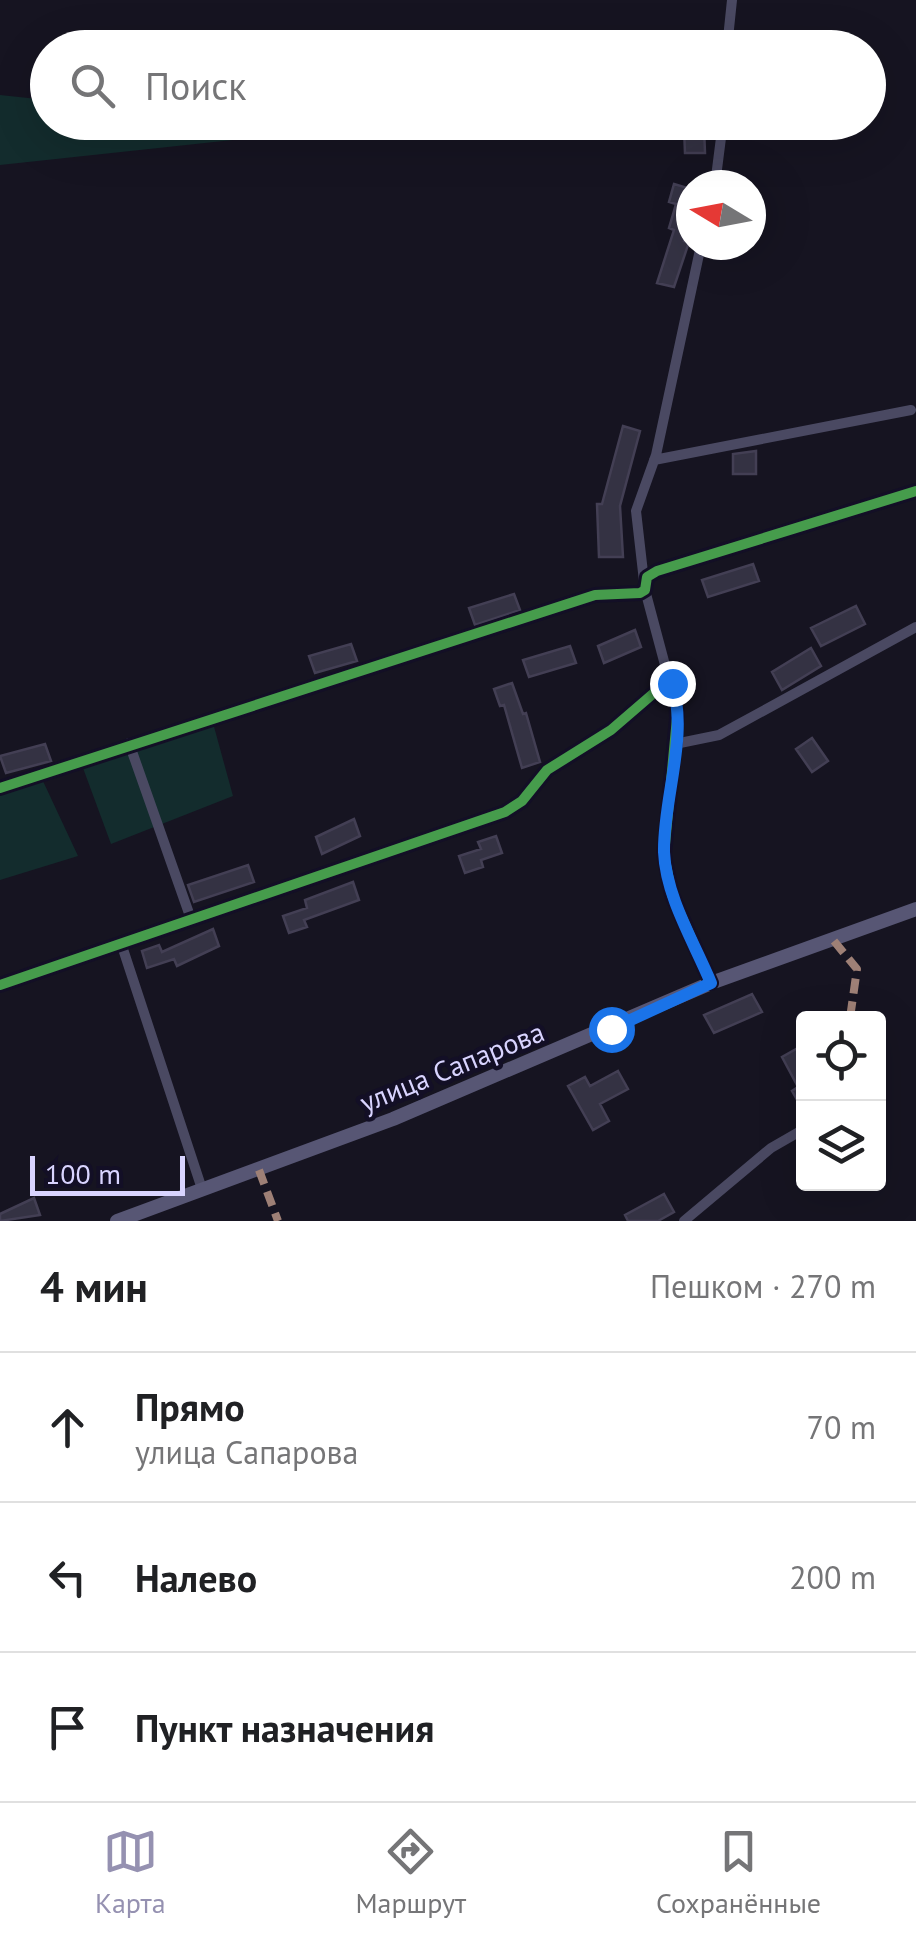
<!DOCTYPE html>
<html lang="ru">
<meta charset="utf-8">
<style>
body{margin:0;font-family:"PT Sans",sans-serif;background:#f2f2f2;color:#202124}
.controls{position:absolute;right:30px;bottom:30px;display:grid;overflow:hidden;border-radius:10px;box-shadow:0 10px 40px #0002}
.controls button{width:90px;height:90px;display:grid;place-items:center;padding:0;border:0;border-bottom:2px solid #e0e0e0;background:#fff;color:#202124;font:50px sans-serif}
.compass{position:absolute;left:676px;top:170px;width:90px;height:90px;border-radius:50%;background:#fff;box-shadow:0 10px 40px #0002;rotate:280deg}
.scale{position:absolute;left:30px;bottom:25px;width:155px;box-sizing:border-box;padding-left:10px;border:5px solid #d9d4ff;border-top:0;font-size:28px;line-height:35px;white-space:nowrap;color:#d9d4ff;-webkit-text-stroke:8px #130f26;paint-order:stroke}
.stop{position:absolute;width:30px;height:30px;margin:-22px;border:8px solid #1a73e8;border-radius:50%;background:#fff}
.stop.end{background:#1a73e8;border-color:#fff;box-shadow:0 2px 10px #0008}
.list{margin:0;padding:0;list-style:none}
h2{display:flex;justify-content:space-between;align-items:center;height:130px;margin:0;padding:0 40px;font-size:42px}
h2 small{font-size:32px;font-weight:400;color:#757577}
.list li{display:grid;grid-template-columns:65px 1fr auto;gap:30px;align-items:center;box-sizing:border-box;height:150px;padding:0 40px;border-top:2px solid #e0e0e0}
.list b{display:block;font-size:38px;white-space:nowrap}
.list p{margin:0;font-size:32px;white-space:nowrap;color:#757577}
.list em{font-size:32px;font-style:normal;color:#757577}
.icon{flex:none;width:55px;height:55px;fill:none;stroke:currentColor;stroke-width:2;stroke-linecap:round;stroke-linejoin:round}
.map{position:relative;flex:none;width:916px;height:1221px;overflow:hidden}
.search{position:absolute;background:#fff;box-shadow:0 10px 40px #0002;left:30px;right:30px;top:30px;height:110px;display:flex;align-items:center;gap:25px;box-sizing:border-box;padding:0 35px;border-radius:55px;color:#757577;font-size:38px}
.sheet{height:580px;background:#fff}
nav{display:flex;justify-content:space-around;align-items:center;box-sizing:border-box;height:140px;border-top:2px solid #e0e0e0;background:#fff;font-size:28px;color:#757577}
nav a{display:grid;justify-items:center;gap:5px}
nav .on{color:#9591b1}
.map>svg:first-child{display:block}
</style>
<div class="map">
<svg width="916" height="1221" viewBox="0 0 916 1221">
<rect width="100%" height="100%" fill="#161421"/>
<path fill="#132c2d" d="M0,95L47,100L48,122L580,123L578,130L372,125L0,165Z
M213,723L233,796L111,844L83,768Z
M42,779L78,856L0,880V796Z"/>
<path fill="#343243" stroke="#433f54" stroke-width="2.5" d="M704,127L705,153H685L684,128Z
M674,184L691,189L684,213L691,215L684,241L689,242L674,287L657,283L674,230L669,228L676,204L669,202Z
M623,426L640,431L620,506L623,557H599L597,504H602Z
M756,451V474H733V454Z
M753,564L759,581L708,597L702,580Z
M514,594L520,610L475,625L469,608Z
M856,606L865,624L821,646L811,628Z
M635,630L641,647L604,663L598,646Z
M351,644L357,661L315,673L309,656Z
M570,646L576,663L529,677L523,660Z
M811,648L821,666L782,690L772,672Z
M512,683L523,714L526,713L540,762L522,768L504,705L500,706L494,689Z
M812,738L828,761L812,772L796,749Z
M45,744L51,761L6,773L0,756Z
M354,819L360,836L322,854L316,837Z
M496,836L502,853L481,860L483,867L465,873L459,856L481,849L478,842Z
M248,865L254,882L194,902L188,885Z
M353,882L359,900L304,920L307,927L289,933L283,916L307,908L305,900Z
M213,929L219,946L177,966L174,959L147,968L142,951L159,945L162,952Z
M752,994L762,1012L714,1033L704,1015Z
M798,1048L804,1058V1112L792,1091L798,1087L782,1057Z
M618,1071L628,1089L600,1104L609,1121L593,1130L568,1086L585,1077L590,1086Z
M664,1194L674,1212L658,1221H628L625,1215Z
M34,1198L40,1215L0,1221V1214Z"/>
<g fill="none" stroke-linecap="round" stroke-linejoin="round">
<path stroke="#4a4962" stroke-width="10" d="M727,48L732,0
M715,185L723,122
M654,460L911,410
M669,680L645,590L636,511L656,455L701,245
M129,743L191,919
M675,744L719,735L916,627
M0,788L595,595L640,593L645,590L647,577L657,571L916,491
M121,943L202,1189
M0,985L505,812L522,801L547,770L611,730L669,680L676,696L677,718L664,855L672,895L711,983
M684,1221L771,1148L804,1129"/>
<path stroke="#575674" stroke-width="14" d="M117,1221L393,1119L711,983L916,909"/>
<path stroke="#9e8076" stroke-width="8" stroke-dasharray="15 8" stroke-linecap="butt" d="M834,941L857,969L850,1018
M259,1170L278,1221"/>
<g stroke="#130f26" stroke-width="16">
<path id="cycleway" d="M0,788L595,595L640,593L645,590L647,577L657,571L916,491
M0,985L505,812L522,801L547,770L611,730L669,680L676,696L677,718L664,855L672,895L711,983"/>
</g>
<use href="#cycleway" stroke="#469c4c" stroke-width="10"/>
</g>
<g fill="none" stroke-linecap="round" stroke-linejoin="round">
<path stroke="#1a73e8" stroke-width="12" d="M611,1029L711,983C694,942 666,897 664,852C663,798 689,736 672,683"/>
</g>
<g text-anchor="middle" stroke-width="9" stroke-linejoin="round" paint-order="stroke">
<g font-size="28" fill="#d9d4ff" stroke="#130f26">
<text transform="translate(452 1067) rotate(-22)" y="10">улица Сапарова</text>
</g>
</g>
</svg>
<div class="controls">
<button><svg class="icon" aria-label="locate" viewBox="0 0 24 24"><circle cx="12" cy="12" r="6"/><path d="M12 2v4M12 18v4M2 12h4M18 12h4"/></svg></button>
<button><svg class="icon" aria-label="layers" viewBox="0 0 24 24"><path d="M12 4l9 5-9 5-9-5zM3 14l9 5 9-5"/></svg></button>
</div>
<svg class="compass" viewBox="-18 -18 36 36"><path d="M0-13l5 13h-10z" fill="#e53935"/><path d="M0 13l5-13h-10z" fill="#757577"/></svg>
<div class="scale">100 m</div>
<div class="stop" style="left:611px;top:1029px"></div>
<div class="stop end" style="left:672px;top:683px"></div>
<div class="search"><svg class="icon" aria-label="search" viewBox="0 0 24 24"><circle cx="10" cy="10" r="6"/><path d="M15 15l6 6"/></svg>Поиск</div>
</div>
<section class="sheet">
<h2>4 мин<small>Пешком · 270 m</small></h2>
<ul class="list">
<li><svg class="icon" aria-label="ahead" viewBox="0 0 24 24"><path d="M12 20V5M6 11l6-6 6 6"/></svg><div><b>Прямо</b><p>улица Сапарова</p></div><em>70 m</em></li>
<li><svg class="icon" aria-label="left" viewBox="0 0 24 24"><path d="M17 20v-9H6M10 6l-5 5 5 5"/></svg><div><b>Налево</b></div><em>200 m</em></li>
<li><svg class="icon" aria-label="arrive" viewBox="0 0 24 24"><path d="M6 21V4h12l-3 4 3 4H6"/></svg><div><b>Пункт назначения</b></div></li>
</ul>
</section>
<nav>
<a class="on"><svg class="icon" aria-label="map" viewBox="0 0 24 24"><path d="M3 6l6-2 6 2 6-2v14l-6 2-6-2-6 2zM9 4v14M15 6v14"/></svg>Карта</a>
<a><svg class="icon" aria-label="directions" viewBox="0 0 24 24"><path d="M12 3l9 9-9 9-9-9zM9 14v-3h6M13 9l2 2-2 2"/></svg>Маршрут</a>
<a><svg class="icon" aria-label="saved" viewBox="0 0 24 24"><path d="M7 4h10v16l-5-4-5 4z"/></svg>Сохранённые</a>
</nav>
